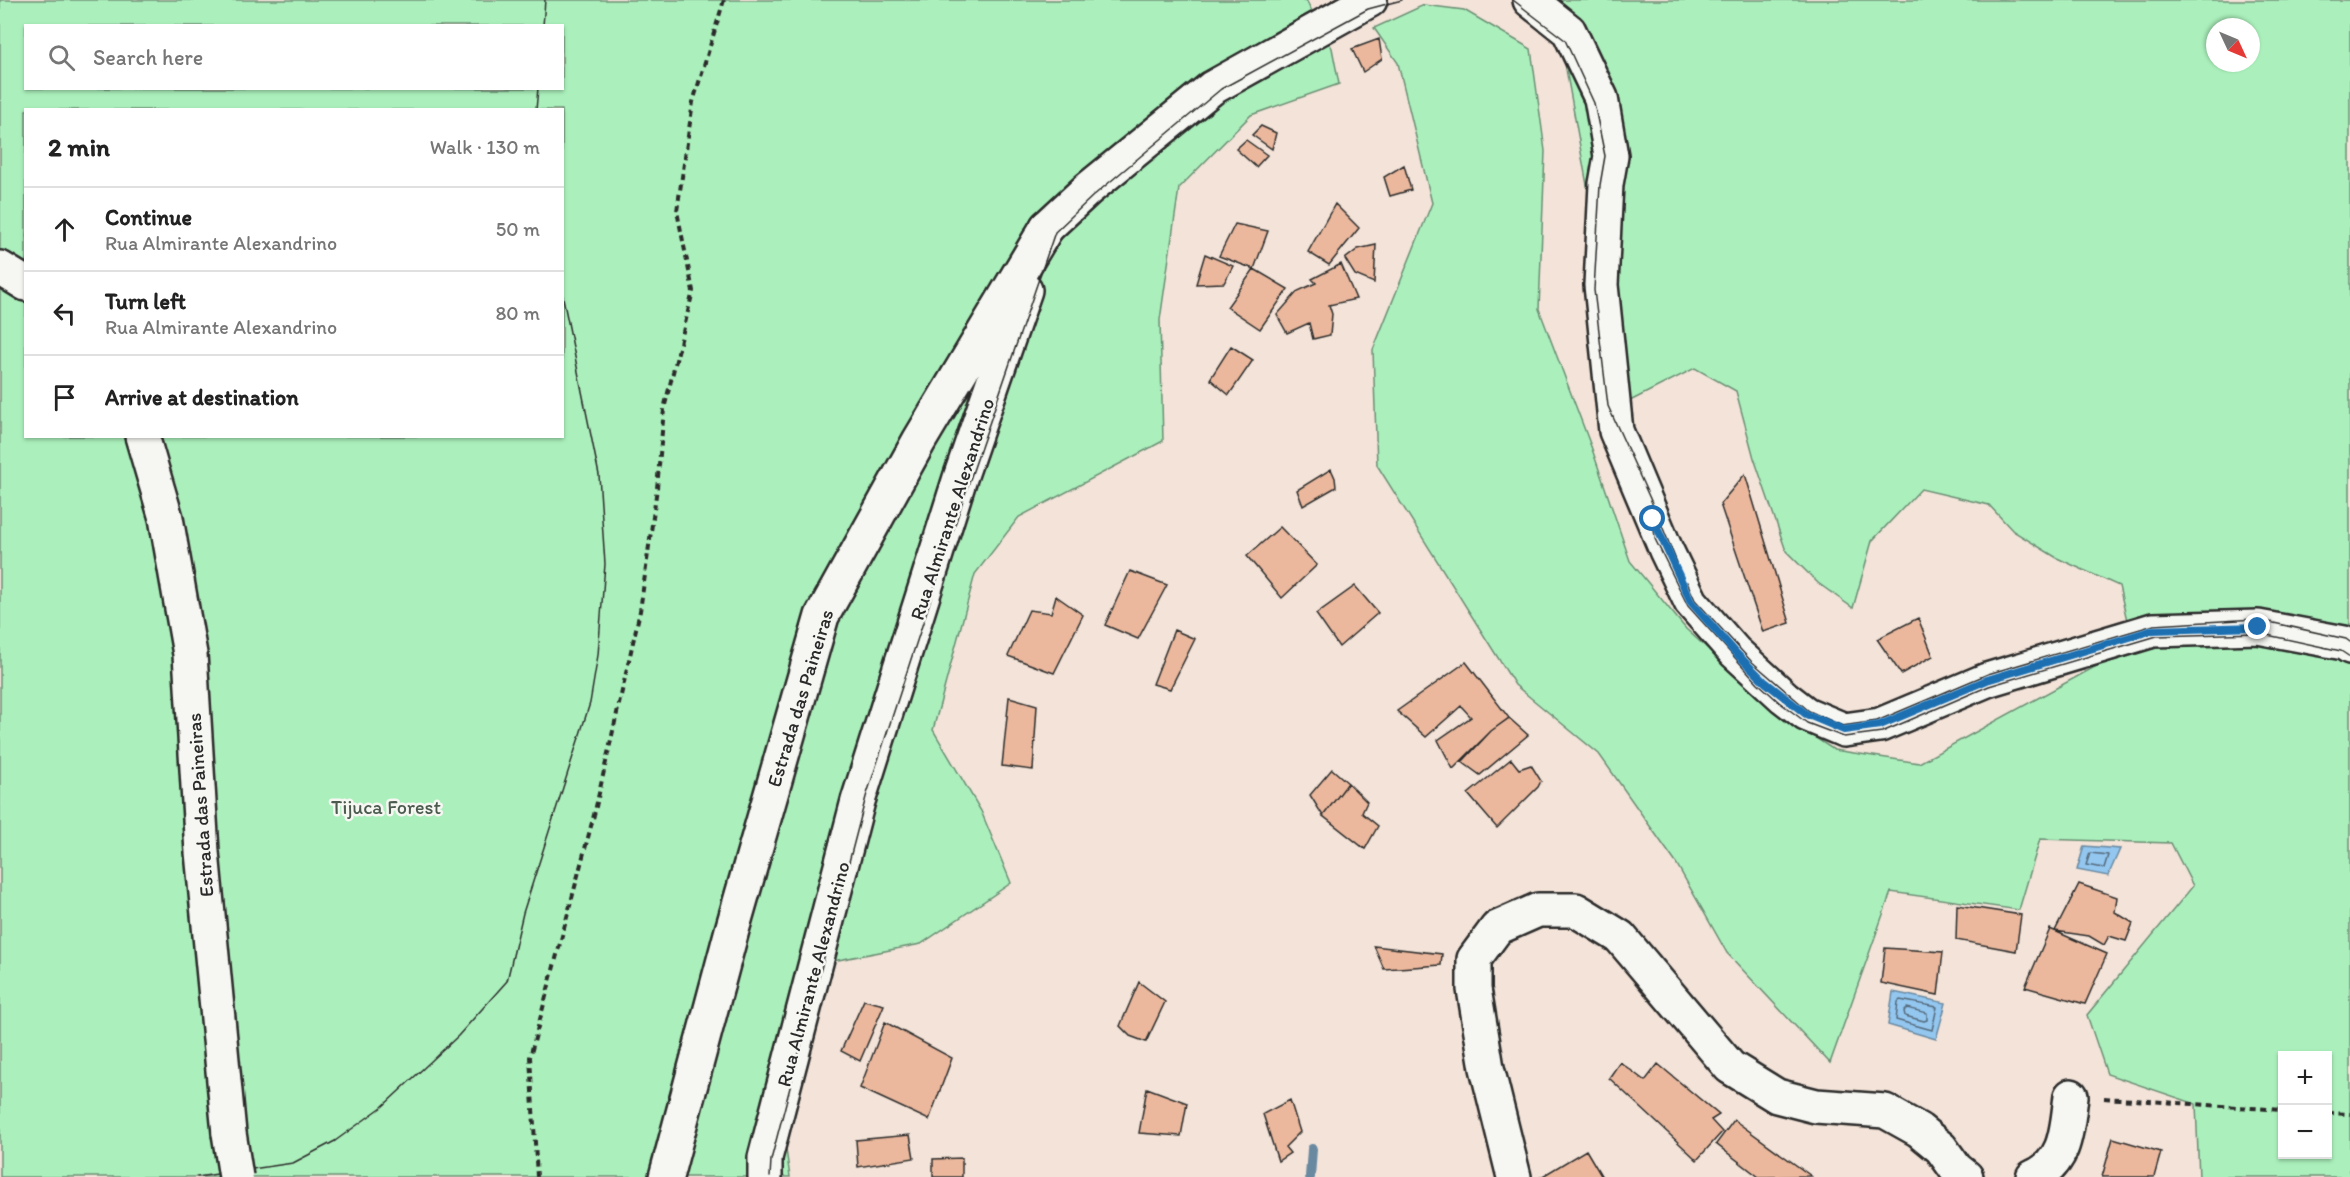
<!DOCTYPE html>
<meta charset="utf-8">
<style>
body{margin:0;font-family:Itim,sans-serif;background:#f2f2f2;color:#222}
.controls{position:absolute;right:18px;bottom:18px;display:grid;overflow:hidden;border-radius:0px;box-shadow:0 2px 4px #0004}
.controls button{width:54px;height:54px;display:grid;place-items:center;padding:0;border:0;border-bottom:2px solid #e0e0e0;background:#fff;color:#222;font:30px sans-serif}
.compass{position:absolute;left:2206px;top:18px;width:54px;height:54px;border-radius:50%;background:#fff;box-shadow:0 2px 4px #0004;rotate:134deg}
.stop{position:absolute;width:18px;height:18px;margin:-14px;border:4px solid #1f6fb2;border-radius:50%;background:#fff}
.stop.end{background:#1f6fb2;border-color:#fff;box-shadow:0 2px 6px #0008}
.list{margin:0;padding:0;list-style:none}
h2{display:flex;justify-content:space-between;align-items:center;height:78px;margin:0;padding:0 24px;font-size:26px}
h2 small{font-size:20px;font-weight:400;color:#767676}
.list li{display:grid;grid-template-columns:39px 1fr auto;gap:18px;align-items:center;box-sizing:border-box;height:84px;padding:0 24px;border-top:2px solid #e0e0e0}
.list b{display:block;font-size:22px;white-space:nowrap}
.list p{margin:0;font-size:20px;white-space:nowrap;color:#767676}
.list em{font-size:20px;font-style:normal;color:#767676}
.icon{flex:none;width:33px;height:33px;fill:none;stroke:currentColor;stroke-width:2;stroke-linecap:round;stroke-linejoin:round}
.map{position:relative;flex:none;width:2350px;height:1177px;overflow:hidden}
.search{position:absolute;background:#fff;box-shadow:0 2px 4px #0004;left:24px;top:24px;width:540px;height:66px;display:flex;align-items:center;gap:15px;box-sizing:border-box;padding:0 21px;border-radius:0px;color:#767676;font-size:22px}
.panel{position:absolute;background:#fff;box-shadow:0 2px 4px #0004;left:24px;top:108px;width:540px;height:330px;border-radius:0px}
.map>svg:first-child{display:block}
</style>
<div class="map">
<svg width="2350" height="1177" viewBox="0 0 2350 1177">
<rect width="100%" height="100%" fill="#f3e3d8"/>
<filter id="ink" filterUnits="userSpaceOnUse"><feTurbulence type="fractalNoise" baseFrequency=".0167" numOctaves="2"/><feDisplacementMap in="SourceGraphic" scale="12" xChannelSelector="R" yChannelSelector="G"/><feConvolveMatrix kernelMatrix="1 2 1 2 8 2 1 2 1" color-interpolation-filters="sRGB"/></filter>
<g filter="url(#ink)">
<path fill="#abf0bc" stroke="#6b8e74" stroke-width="1.5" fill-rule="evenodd" d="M0,0H1306L1332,48L1339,84L1251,115L1179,188L1160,320L1163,441L1019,517L975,574L933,730L981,811L1011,883L921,944L828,962L783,1129L790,1177H0ZM26,26H562V88H26ZM26,110H562V436H26Z
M1543,0H2350V1177H2199L2196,1104L2107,1074L2087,1015L2193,886L2171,843L2040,839L2019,910L1891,892L1830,1063L1727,953L1676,863L1599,754L1515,685L1377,465L1373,350L1432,203L1398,63L1374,28L1424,5L1464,10L1531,49L1545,151L1539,309L1592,449L1630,561L1686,629L1782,716L1834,750L1919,763L2133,646L2119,586L2057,558L2013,531L1989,505L1921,489L1872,541L1853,608L1818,583L1786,551L1754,458L1736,391L1695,368L1624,404L1605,285L1555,8ZM2215,27H2251V63H2215ZM2282,1056H2328V1154H2282Z"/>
<path fill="#93c7f0" stroke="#6989a1" stroke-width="1.5" d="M2084,846L2120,849L2108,876L2077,870Z
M1893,992L1946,1003L1936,1039L1888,1025Z"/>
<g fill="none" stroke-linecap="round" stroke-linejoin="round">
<path stroke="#55697a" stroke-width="1.5" d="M2090,853L2108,855L2104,868L2086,865Z
M1900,1000L1937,1007L1932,1030L1896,1020L1898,1002Z
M1907,1008L1927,1013V1020L1924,1021L1905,1016L1904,1011Z"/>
<path stroke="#6989a1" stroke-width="10" d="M1310,1177L1312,1149"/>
</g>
<path fill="#ebb89d" stroke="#2b2b2b" stroke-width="1.5" d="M1379,39L1382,59L1363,72L1352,49Z
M1261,126L1276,133L1272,149L1252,135Z
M1246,140L1267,155L1256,167L1236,149Z
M1404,165L1411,190L1390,196L1384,177Z
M1335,204L1359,228L1329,265L1308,252Z
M1235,224L1268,231L1254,269L1219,256Z
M1376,245L1374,283L1355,275L1345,259L1358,249Z
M1205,254L1233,266L1224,283L1196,284Z
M1341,264L1356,299L1329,305L1332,314L1330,335L1313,339L1309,323L1287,333L1277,315L1298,291L1316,283L1312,279Z
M1254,269L1288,289L1260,329L1227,307Z
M1231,346L1253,360L1229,395L1210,379Z
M1331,469L1335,478L1336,487L1303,506L1297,490Z
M1745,474L1790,623L1763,632L1720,504Z
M1280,527L1317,565L1282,598L1247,556Z
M1130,571L1167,585L1138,639L1105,625Z
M1355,586L1378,613L1339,647L1316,614Z
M1056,596L1083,615L1054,673L1008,656L1029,610L1051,613Z
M1918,618L1933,656L1901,674L1877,639Z
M1174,630L1195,639L1170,689L1153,684Z
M1466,662L1509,718L1491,731L1453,769L1438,740L1471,717L1461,706L1426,737L1397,711Z
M1009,697L1037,705L1033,770L1002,766Z
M1509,718L1528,735L1480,775L1462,762L1491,731Z
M1511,759L1519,769L1531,765L1541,781L1538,787L1497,828L1468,794Z
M1332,769L1348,783L1323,816L1310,795Z
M1348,783L1367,802L1362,813L1378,826L1365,849L1323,816Z
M2079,884L2117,897L2115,912L2133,923L2126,941L2109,936L2104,945L2089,936L2055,931Z
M1957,905L2021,915L2016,951L1956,940Z
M2050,929L2107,954L2085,1004L2025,987Z
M1374,946L1442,954L1441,965L1384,969Z
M1885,948L1943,952L1938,995L1881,983Z
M1139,982L1165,1002L1146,1042L1130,1036L1120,1026Z
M864,1000L884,1005L860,1061L841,1051Z
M885,1022L952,1058L929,1120L860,1088Z
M1620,1062L1645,1081L1658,1064L1719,1115L1711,1120L1722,1132L1697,1160L1609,1078Z
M1147,1088L1187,1103L1181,1136L1139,1133Z
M1290,1100L1300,1132L1285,1147L1290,1153L1278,1161L1263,1114Z
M1734,1120L1811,1176L1759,1177L1716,1144Z
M910,1135L914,1158L858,1167L856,1140Z
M2113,1138L2161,1152L2154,1177H2102Z
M1586,1150L1602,1177H1541Z
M962,1158V1177H933V1159Z"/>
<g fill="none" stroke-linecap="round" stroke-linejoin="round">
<g stroke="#2b2b2b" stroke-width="38">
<path id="minor" d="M0,268L26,284
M142,436L166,518L190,654L202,852L229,1133
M666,1177L732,930L822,616L919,441L1047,227
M765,1177V1158L858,801L960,478L1025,290
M1514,1177L1487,1068L1474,989V959L1497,928L1538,910H1576L1620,937L1730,1067L1777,1096L1816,1106L1885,1111L1919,1130L1941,1148L1956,1169L1966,1177
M2033,1177C2067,1163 2067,1127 2071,1096"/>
</g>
<g stroke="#2b2b2b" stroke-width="38">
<path id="tertiary" d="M1530,0L1569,31L1601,98L1611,156L1606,184L1601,285L1616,431L1666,550L1691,602L1735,652L1784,697L1806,714L1844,730L1880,725L1987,680L2153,630L2258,627L2344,643L2350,647
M1047,227L1088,189L1212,88L1370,0"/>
</g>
<path stroke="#2b2b2b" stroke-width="4" stroke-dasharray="6 4.5" stroke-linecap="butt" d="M2104,1098L2282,1110
M2328,1113L2350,1114
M537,1177L530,1057L595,811L640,611L657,488L664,409L693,291L677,211L693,102L724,0"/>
<use href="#minor" stroke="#f6f6f2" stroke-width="33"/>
<use href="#tertiary" stroke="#f6f6f2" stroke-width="33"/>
<path stroke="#2b2b2b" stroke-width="1.5" d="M1513,0L1565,40L1594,103L1605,156L1600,185L1594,290L1608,406L1652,503L1655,539L1688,606L1758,683L1779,702L1807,723L1844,737L1882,732L1989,686L2157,636L2258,633L2341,651L2350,657
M543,26L545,0
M536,110L538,88
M1658,516L1677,563
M1687,582L1695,600L1751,661L1809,711L1842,726L1877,721L1988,674L2154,625L2256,619L2346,639L2350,642
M197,1177L293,1163L335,1141L382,1107L458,1036L507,981L523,913L590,703L598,655L605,564L599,475L562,293
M770,1177L771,1160L866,797L964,497L1055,232L1093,196L1221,89L1368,9L1402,0"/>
<g stroke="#2b2b2b" stroke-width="38" stroke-linecap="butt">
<path id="minor-bridge" d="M229,1133L236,1177"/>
</g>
<use href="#minor-bridge" stroke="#f6f6f2" stroke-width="33"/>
</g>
</g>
<g fill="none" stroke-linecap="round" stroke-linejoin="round" filter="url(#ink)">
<path stroke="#1f6fb2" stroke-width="8" d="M1653,519L1691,602L1735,652L1765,682L1806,714L1844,730L1880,725L1987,680L2153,630L2258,627"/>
</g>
<g text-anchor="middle" stroke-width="5" stroke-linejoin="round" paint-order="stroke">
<g font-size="20" fill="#2b2b2b" stroke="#f6f6f2">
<text transform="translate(952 509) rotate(-72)" y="7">Rua Almirante Alexandrino</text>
<text transform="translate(800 698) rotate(-73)" y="7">Estrada das Paineiras</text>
<text transform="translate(200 805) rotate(-94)" y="7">Estrada das Paineiras</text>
<text transform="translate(813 974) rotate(-75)" y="7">Rua Almirante Alexandrino</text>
</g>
<g font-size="20" fill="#4b5c4f" stroke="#f6f6f2">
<text x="386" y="814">Tijuca Forest</text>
</g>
</g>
</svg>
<div class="controls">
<button>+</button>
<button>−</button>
</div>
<svg class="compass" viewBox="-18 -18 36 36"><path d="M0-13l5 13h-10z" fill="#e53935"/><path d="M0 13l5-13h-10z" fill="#767676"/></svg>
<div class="stop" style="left:1653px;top:519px"></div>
<div class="stop end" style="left:2258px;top:627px"></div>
<div class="search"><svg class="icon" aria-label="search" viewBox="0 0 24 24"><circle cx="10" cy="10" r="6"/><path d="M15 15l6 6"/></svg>Search here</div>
<section class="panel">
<h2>2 min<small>Walk · 130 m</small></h2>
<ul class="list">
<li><svg class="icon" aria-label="ahead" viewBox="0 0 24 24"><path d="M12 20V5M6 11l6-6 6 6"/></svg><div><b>Continue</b><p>Rua Almirante Alexandrino</p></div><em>50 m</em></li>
<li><svg class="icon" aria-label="left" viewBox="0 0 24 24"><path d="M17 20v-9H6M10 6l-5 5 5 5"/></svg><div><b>Turn left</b><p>Rua Almirante Alexandrino</p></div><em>80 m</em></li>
<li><svg class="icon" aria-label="arrive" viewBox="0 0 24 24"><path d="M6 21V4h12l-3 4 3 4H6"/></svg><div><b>Arrive at destination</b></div></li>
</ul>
</section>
</div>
